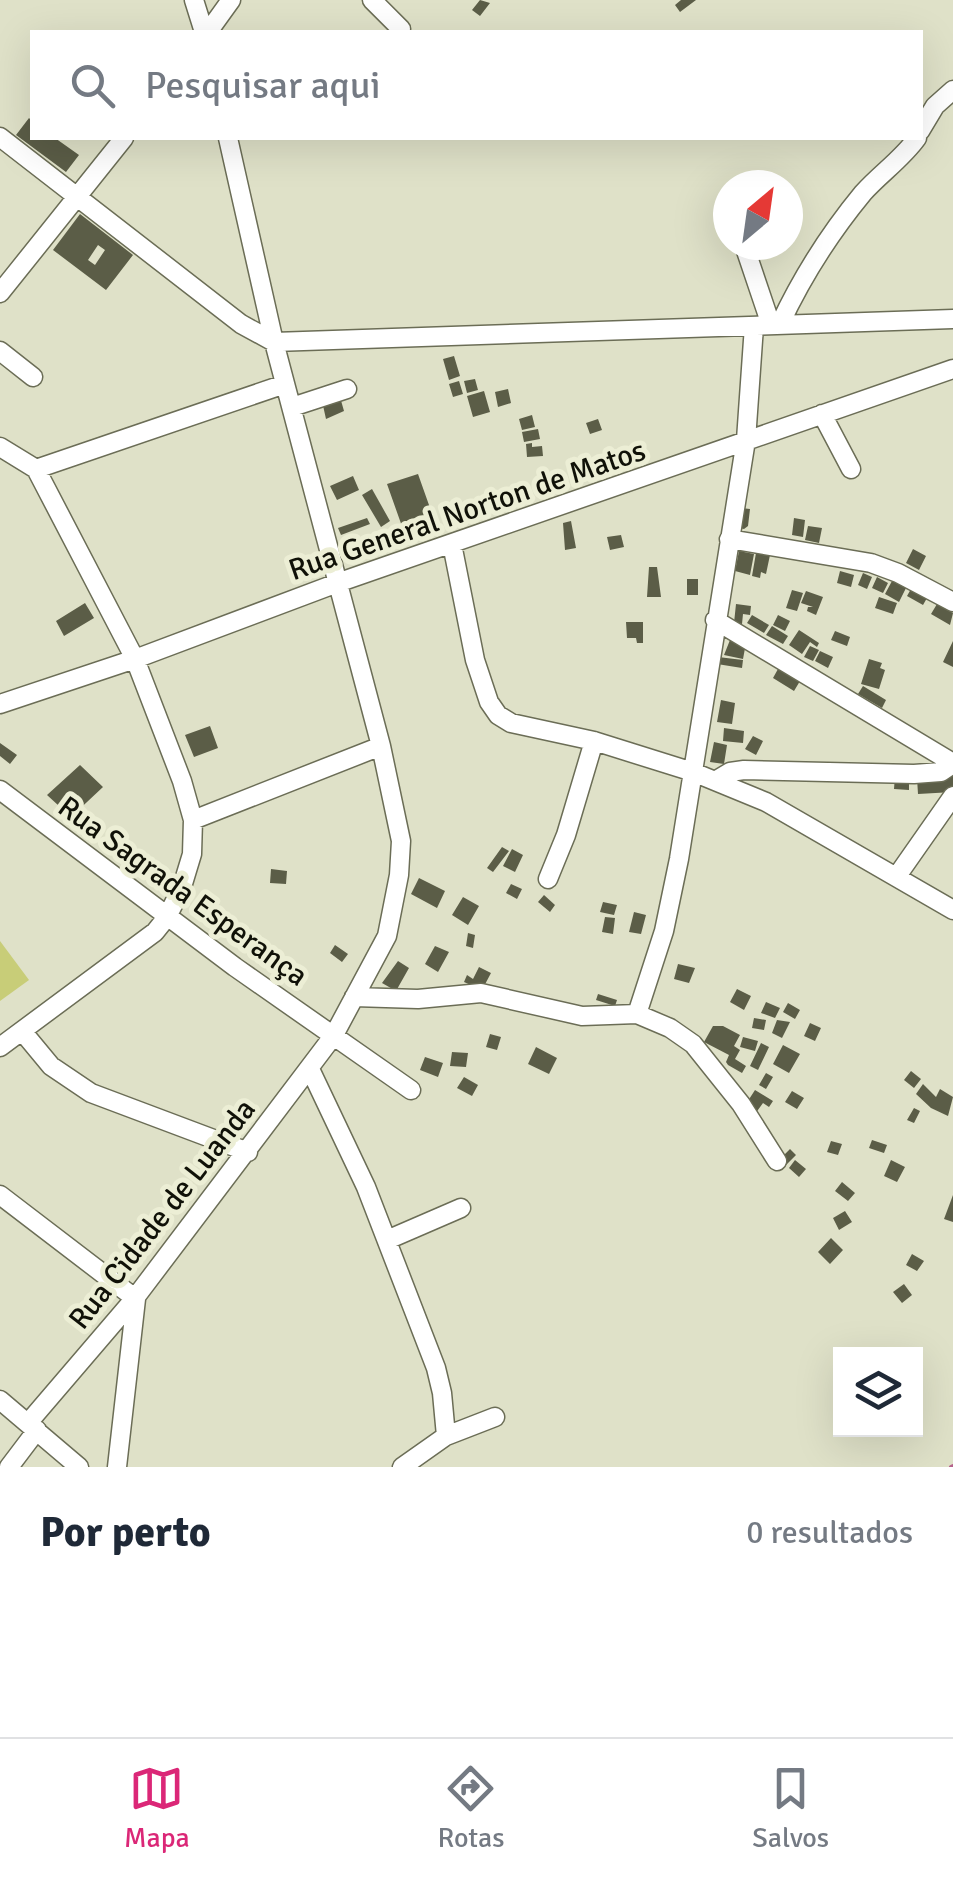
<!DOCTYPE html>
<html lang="pt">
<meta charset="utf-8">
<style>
body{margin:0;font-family:Signika,sans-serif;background:#f6f6f7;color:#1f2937}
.controls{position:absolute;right:30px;bottom:30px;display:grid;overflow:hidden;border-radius:0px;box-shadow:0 10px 40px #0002}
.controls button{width:90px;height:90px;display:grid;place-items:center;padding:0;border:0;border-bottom:2px solid #e0e1e3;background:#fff;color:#1f2937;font:50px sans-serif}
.compass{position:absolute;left:713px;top:170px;width:90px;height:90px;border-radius:50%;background:#fff;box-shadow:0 10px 40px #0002;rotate:29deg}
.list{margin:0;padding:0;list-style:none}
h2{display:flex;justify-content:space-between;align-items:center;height:130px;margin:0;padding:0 40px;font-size:42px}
h2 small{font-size:32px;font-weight:400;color:#747a83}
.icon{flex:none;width:55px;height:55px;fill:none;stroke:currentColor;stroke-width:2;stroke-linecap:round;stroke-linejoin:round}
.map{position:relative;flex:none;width:953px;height:1467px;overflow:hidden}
.search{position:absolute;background:#fff;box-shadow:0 10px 40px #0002;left:30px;right:30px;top:30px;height:110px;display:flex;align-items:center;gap:25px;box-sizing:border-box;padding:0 35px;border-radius:0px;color:#747a83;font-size:38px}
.sheet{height:270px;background:#fff}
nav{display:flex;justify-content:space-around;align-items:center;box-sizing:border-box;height:140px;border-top:2px solid #e0e1e3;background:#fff;font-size:28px;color:#747a83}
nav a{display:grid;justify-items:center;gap:5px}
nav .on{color:#db2777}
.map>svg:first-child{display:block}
</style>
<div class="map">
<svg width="953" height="1467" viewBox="0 0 953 1467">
<rect width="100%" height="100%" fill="#dfe1c8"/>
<path fill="#c8cd78" d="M0,941L29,980L0,1001Z"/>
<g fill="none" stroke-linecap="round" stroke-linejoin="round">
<path stroke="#b6628c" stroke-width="4" d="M951,1467L953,1466"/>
</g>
<path fill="#5b5d47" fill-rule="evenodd" d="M480,0L490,3L480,16L472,10Z
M681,0H696L680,12L675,5Z
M29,118L32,121V138H55L79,155L66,172L16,135Z
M80,214L133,255L106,290L53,250ZM98,245L105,250L95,265L88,260Z
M454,356L460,376L449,380L443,359Z
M475,379L478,390L467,393L464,381Z
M459,381L463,394L453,397L449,384Z
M508,389L511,403L498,407L495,392Z
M484,391L490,412L473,417L467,396Z
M340,397L344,411L326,419L322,401Z
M532,415L535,427L522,430L519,419Z
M598,419L602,430L590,434L586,423Z
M538,429L540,439L524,442L522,432Z
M532,443V447L542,446L543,456L527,457L526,444Z
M418,474L435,522L404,532L387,484Z
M353,476L359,490L337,500L330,486Z
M372,489L390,521L381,527L362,495Z
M741,508L750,509L748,526L744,529L739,528Z
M367,518L370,524L341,535L338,528Z
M794,518L805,520L803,537L792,535Z
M571,521L576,548L565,550L563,523Z
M808,526L822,528L819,543L805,540Z
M621,535L624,547L610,550L607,537Z
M913,549L926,556L919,570L906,563Z
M739,551L754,554L750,575L735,571Z
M756,553L770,555L766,574L761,572L760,578L752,576Z
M649,567H657L661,597H647Z
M840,571L854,575L851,587L837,583Z
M863,573L872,577L867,589L858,585Z
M877,577L888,583L883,593L872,588Z
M687,579H698V595H687Z
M892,581L906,588L899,602L885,594Z
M911,589L927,598L923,605L907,596Z
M792,590L803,593L797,611L786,608Z
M806,591L823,597L816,615L807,611L808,607H813L801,603Z
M879,597L897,603L893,614L875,608Z
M85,603L94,618L64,636L56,621Z
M736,604L751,606L750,615L743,614L742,624L734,623Z
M937,604L953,613L950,625L931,614Z
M752,615L769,625L764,633L747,623Z
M778,615L790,621L785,631L773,625Z
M626,622H643V643H637L636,638H627Z
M772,626L788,636L783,644L766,635Z
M799,630L819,643L817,647L810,642L802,654L789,645Z
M835,631L850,637L847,646L831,640Z
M730,640L746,643L743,659L724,655Z
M953,641V667L943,662Z
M810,646L819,650L813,661L804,657Z
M820,651L833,657L828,668L815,661Z
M718,657L743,660L742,668L717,664Z
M869,659L882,663L880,668L885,670L879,689L861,684Z
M778,669L800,681L794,691L773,678Z
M863,686L886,700L882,708L858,694Z
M721,700L735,703L732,724L717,722Z
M210,726L218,748L194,757L185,735Z
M724,728L744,731L743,743L723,741Z
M753,736L763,741L756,755L745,749Z
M714,742L727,745L724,764L710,762Z
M0,743L17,755L10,764L0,756Z
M80,765L103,787L71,817L47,795Z
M895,776L909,777V790L894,789Z
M953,776V792L918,794L917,778Z
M502,847L509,851L493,872L487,868Z
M512,849L523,855L515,872L503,866Z
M271,869L287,871L286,884L270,883Z
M419,878L445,891L437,908L411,894Z
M511,884L522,889L517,899L506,893Z
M544,895L555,905L550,912L538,902Z
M463,897L479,906L468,925L452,915Z
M603,902L617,905L614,915L600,912Z
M634,912L646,915L641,934L629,932Z
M605,917L615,918L613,934L602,932Z
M468,933L475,935L473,948L466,946Z
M335,945L348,954L342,962L330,953Z
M435,946L449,952L438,972L425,964Z
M398,961L409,968L396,991L382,983Z
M678,964L695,968L689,983L674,979Z
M479,967L491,973L482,990L464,982L467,975L473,979Z
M737,989L751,996L744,1010L730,1002Z
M598,994L617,1000L615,1006L596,1000Z
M766,1002L780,1008L775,1018L761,1013Z
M788,1003L800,1010L795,1019L783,1012Z
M754,1018L766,1020L764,1030L752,1028Z
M777,1020L790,1022L782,1038L772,1033Z
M810,1023L821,1028L815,1041L804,1036Z
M713,1026H723L740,1035L734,1046L740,1050L735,1059L746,1066L742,1073L728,1065L726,1062L729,1055L704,1042Z
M490,1034L501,1037L497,1050L486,1047Z
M743,1037L758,1041L755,1051L740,1047Z
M761,1043L769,1047L758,1070L750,1066Z
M783,1045L800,1054L789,1073L773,1064Z
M536,1047L557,1058L549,1074L528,1064Z
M452,1052L468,1053L466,1067L450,1066Z
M425,1057L443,1063L438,1077L420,1070Z
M911,1071L921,1079L914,1088L904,1080Z
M766,1073L773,1077L766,1089L759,1085Z
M464,1077L478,1085L472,1096L457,1088Z
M923,1084L936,1097L940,1089L953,1097L948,1116L931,1108L916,1094Z
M755,1090L773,1101L769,1107L763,1103L755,1114L744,1107Z
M792,1091L804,1098L797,1109L785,1102Z
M914,1108L920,1111L914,1123L907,1120Z
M872,1140L887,1145L884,1153L869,1148Z
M831,1141L842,1144L838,1155L827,1152Z
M790,1149L796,1155L786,1165L780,1159Z
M795,1160L806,1169L799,1177L789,1168Z
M891,1160L905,1167L897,1182L884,1176Z
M842,1182L855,1193L848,1201L835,1191Z
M953,1195V1222L944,1219Z
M845,1211L852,1222L839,1230L833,1218Z
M831,1238L843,1250L830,1264L818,1252Z
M912,1254L924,1261L917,1271L906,1265Z
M904,1284L912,1295L902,1303L893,1292Z"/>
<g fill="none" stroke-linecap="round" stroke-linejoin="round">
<g stroke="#6b6d56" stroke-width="21">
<path id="minor" d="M194,0L204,32
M372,0L401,29
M208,32L231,0
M920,131L935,106L953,90
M0,137L241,324L274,342L953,319
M744,245L771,325
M0,293L124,138
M780,324C802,277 830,233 863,193C881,173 902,159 917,138
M0,351L33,377
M292,407L347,389
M822,414L851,469
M0,447L36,469L135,659L182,781L193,820L192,854L182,887L167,917L155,932L0,1047
M36,469L285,384
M729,539L871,563L898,573L953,602
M452,544L475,660L489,702L498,715L511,723L594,741L693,772L766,802L953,910
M715,620L953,763
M0,704L135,659L340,582L953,369
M715,781L730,772L744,770L914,774L941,772L953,764
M0,790L235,967L411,1090
M193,820L381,746
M897,876L953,796
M548,879L566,835L594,741
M354,997L418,999L481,993L582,1016L637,1014L670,1028L693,1044L741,1104L777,1161
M637,1014L664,931L679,859L746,440L754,326
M22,1031L51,1066L91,1093L248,1152
M310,1069L366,1187L436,1368L442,1393L446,1436
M0,1195L136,1299L117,1467
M387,1240L461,1208
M0,1400L79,1467
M28,1423L135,1298L334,1035L387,936L399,875L401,841L381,746L274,342L228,138
M9,1467L37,1430
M402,1467L446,1436L495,1417"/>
</g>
<use href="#minor" stroke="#fff" stroke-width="18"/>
</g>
<g text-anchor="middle" stroke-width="10" stroke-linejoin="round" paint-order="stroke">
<g font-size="30" fill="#101108" stroke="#eceed5">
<text transform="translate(467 510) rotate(-19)" y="10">Rua General Norton de Matos</text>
<text transform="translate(183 891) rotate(36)" y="10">Rua Sagrada Esperança</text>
<text transform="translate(162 1214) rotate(-52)" y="10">Rua Cidade de Luanda</text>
</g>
</g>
</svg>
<div class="controls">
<button><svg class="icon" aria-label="layers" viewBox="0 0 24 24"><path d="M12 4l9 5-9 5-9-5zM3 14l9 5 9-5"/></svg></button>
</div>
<svg class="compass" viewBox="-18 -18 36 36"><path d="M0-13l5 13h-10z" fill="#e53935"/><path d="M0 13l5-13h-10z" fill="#747a83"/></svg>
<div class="search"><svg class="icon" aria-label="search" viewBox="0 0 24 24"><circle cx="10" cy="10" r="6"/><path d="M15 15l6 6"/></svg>Pesquisar aqui</div>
</div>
<section class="sheet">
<h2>Por perto<small>0 resultados</small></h2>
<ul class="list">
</ul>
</section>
<nav>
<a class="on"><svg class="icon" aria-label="map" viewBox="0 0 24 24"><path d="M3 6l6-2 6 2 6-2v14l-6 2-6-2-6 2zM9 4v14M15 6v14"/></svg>Mapa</a>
<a><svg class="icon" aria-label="directions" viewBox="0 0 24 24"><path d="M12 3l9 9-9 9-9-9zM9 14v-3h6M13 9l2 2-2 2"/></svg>Rotas</a>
<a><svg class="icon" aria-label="saved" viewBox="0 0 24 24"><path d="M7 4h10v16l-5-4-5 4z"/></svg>Salvos</a>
</nav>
